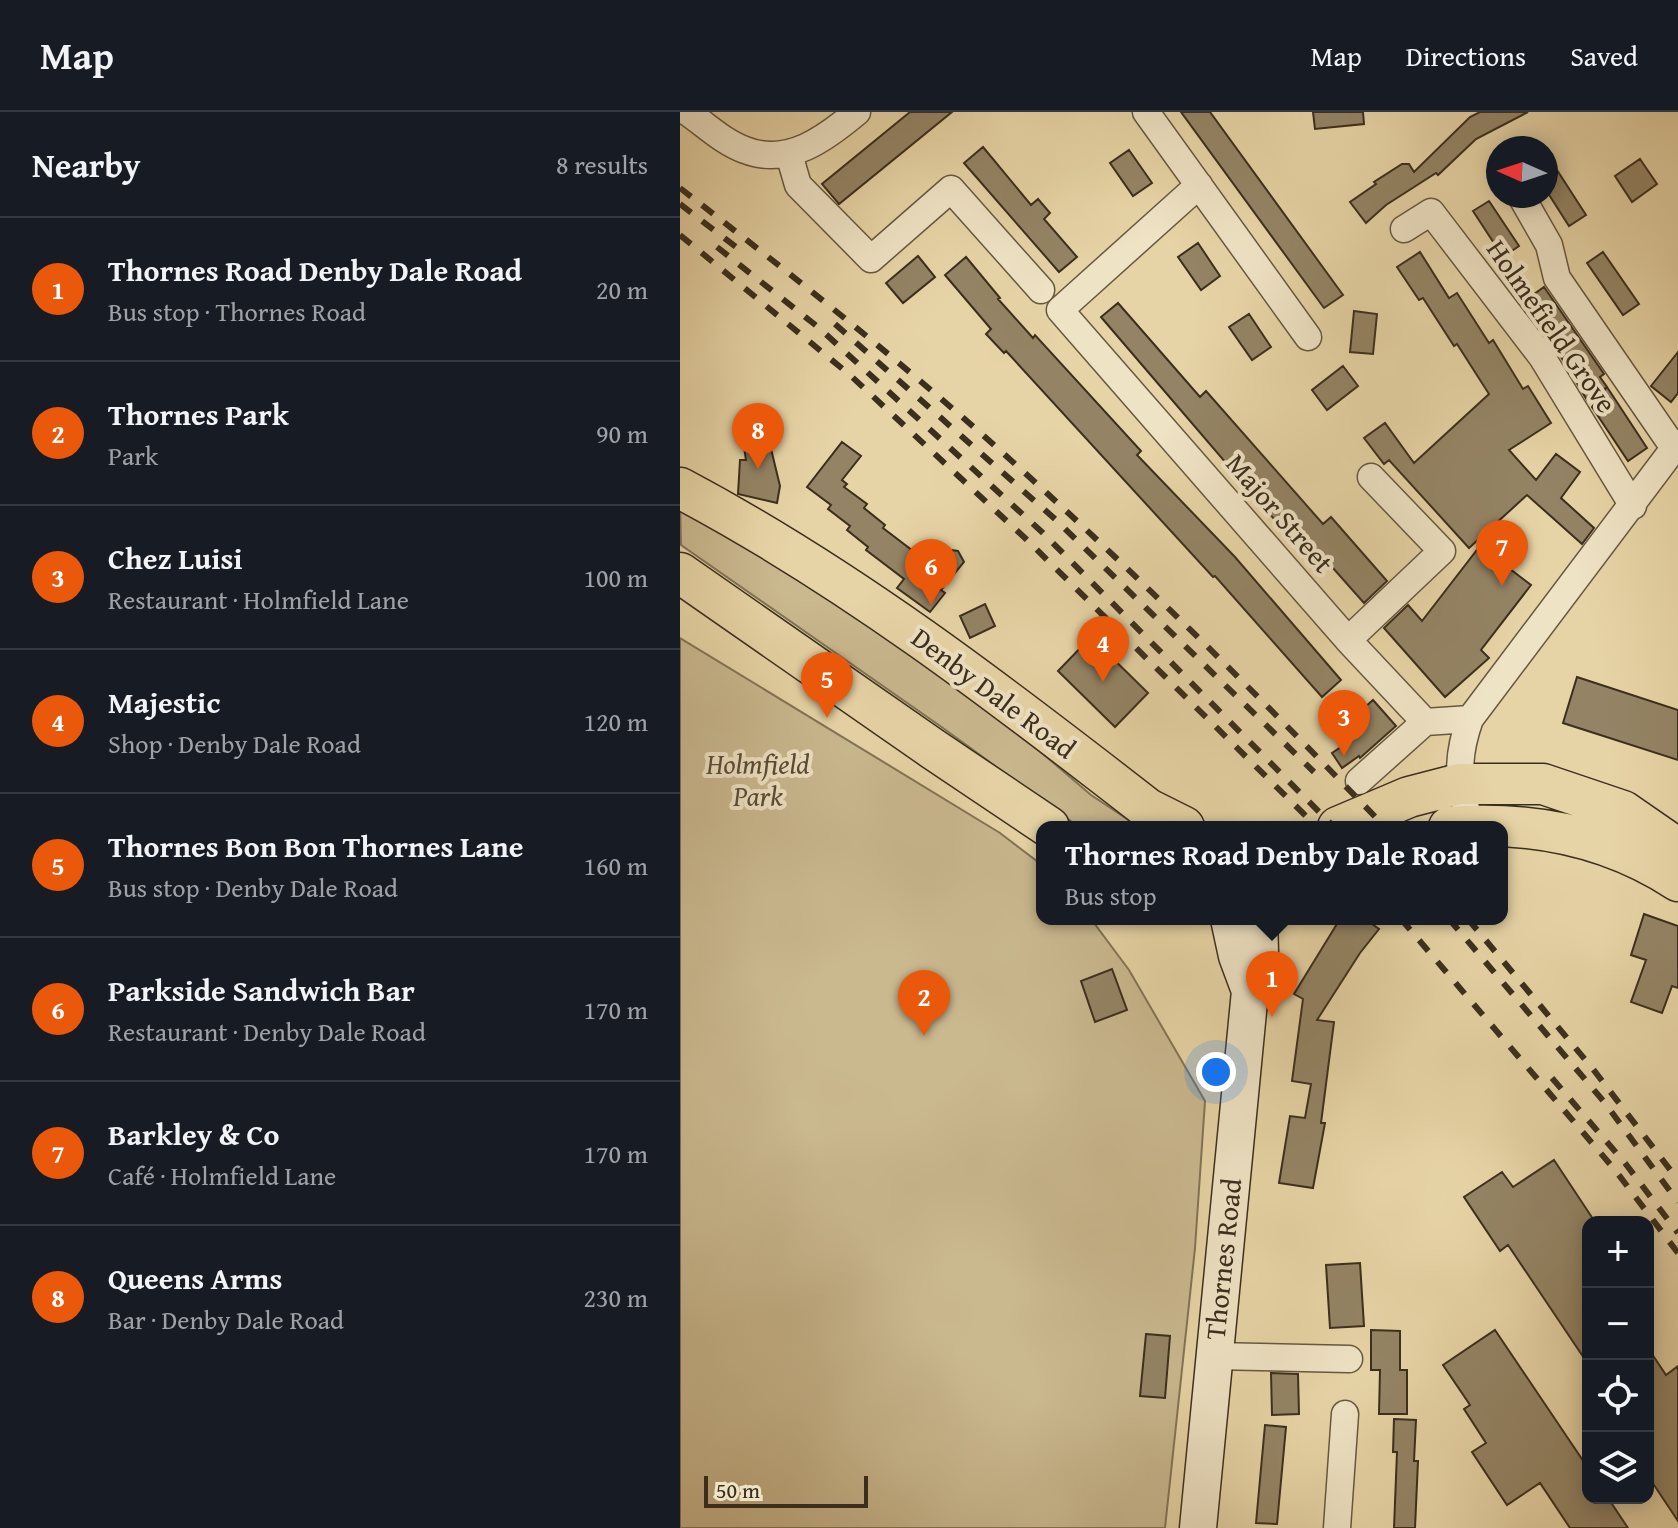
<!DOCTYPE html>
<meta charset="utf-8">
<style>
body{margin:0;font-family:"Gentium Book Plus",serif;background:#242831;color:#f1f3f6}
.controls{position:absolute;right:24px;bottom:24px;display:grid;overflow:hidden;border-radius:16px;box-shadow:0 4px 20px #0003}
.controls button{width:72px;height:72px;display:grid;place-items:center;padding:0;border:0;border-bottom:2px solid #363941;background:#171b24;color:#f1f3f6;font:40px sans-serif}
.compass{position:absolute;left:806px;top:24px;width:72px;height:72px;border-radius:50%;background:#171b24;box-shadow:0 4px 20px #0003;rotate:273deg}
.scale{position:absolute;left:24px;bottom:20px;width:164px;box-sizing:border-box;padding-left:8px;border:4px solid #3b2e1e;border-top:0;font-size:22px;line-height:28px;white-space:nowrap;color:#3b2e1e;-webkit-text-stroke:6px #efe3c5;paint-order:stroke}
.you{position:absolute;left:536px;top:960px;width:28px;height:28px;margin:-20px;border:6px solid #fff;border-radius:50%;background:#1a73e8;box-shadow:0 0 0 12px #1a73e833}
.badge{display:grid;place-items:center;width:52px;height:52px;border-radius:50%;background:#ea580c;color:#fff;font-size:26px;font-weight:700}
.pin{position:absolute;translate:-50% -66px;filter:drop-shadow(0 2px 4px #0008)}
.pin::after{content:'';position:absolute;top:42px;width:28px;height:24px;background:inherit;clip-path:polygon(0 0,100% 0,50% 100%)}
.popup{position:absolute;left:356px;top:709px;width:472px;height:104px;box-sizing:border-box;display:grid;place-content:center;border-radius:16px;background:#171b24;filter:drop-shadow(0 2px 6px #0005);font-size:26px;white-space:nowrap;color:#9ea1a6}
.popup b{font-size:30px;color:#f1f3f6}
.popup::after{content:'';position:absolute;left:50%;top:100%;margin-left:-16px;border:16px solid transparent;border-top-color:#171b24}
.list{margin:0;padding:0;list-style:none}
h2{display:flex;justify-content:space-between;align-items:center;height:104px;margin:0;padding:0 32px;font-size:34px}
h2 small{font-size:26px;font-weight:400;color:#9ea1a6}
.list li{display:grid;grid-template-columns:52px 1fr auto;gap:24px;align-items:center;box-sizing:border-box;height:144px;padding:0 32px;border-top:2px solid #363941}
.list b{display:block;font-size:30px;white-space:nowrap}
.list p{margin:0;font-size:26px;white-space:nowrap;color:#9ea1a6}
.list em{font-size:26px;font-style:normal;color:#9ea1a6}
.icon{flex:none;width:44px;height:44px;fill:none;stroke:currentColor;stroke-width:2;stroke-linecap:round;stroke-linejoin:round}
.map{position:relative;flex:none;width:998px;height:1416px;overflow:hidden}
header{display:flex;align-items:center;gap:48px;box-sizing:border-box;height:112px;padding:0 40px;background:#171b24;border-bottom:2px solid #363941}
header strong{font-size:38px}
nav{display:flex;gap:44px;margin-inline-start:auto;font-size:28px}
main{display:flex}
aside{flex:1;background:#171b24}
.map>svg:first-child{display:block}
</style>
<header>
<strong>Map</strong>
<nav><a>Map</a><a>Directions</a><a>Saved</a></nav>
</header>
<main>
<aside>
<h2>Nearby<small>8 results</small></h2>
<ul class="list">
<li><span class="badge">1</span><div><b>Thornes Road Denby Dale Road</b><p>Bus stop · Thornes Road</p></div><em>20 m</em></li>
<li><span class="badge">2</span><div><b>Thornes Park</b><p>Park</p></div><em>90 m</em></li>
<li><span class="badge">3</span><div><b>Chez Luisi</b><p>Restaurant · Holmfield Lane</p></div><em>100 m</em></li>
<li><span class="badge">4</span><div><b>Majestic</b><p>Shop · Denby Dale Road</p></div><em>120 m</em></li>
<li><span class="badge">5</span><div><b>Thornes Bon Bon Thornes Lane</b><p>Bus stop · Denby Dale Road</p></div><em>160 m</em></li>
<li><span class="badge">6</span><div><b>Parkside Sandwich Bar</b><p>Restaurant · Denby Dale Road</p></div><em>170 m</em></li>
<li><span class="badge">7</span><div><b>Barkley &amp; Co</b><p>Café · Holmfield Lane</p></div><em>170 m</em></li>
<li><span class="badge">8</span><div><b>Queens Arms</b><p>Bar · Denby Dale Road</p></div><em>230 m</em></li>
</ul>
</aside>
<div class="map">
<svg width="998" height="1416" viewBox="0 0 998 1416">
<rect width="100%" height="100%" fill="#e7d4a6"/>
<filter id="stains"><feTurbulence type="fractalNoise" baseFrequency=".0025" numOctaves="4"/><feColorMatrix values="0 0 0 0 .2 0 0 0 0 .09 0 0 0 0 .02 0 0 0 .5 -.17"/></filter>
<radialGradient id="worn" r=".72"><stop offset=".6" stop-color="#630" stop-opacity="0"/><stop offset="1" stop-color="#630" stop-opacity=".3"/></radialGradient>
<path fill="#cab88f" stroke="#827356" stroke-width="2" d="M0,389L273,565L411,683L459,715H399L263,616L1,433Z
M0,526L320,721L362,753V807H411L449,858L525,989L515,1136L485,1416H0Z"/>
<path fill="#948465" stroke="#3b2e1e" stroke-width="2" d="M230,0H272L159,92L142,72Z
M501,0H530L663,183L644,196Z
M633,0H683L684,12L635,17Z
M800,0H848L796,27L758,63L756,61L706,93L686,111L670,90L696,72L694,70L722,52H729L734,60L790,5Z
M303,35L351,93L358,87L370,101L364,107L397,145L379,160L284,51Z
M449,38L472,71L453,84L430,51Z
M866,41L906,103L889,114L866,78Z
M960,47L977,72L952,90L935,64Z
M809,89L839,134L823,145L793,99Z
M518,131L540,164L521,178L498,145Z
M740,140L769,186L777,181L809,231L813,228L843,277L848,274L871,311L829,338L856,368L876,342L900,360L881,386L914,416L902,432L847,383L789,436L709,348L704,352L684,326L705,311L734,351L809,282L777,232L774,234L743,186L739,188L717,155Z
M923,140L959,192L943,203L907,151Z
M238,144L255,165L223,191L206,171Z
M286,145L320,186L318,187L353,226L355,223L461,339L457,343L555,445L661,568L642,585L535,464L533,465L326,239L324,241L306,222L311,217L265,163Z
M864,175L924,262L920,265L927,275L907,288L875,235L843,194L852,188L850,185Z
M438,191L520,285L526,279L643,412L651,405L707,469L684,491L621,420L612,428L421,205Z
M674,199L697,202L693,242L670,240Z
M569,202L591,235L572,248L549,215Z
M998,240V281L991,290L971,274Z
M663,254L678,274L647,298L632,278Z
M927,275L967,336L948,349L912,295Z
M85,312L100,374L97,391L58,382L60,348H66L61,315Z
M162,330L181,344L162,368L167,372L164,375L187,392L184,396L205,413L203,416L241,445L249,435L278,439L284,450L261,478L265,481L250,500L217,476L224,467L186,438L188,435L167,418L170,414L148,397L151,393L127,375Z
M800,434L851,473L801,538L809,546L765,585L704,516L728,493L742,509Z
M305,492L315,514L290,526L280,504Z
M411,525L468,581L435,615L378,559Z
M897,565L998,598V648L883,611Z
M693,588L716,614L680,646L679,644L662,656L652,641L667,631L657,620Z
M964,802L998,814V876L992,874L982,901L951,890L966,848L951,843Z
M660,807H685L699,817L680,841L637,908L654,910L641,1011H645L633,1076L599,1071L610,1004L625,1006L631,972L612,969L623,887L614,882Z
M432,857L447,898L415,910L401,869Z
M874,1048L915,1110H908V1252L828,1133L820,1139L784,1085L822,1060L833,1075Z
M680,1151L684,1214L650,1216L646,1153Z
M691,1218L720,1219V1258H727V1302H699L700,1258H691Z
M815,1218L908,1356V1386H928L948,1416H890L860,1371L827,1393L792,1340L806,1331L784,1297L790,1293L763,1253Z
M466,1222L490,1224L485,1286L460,1284Z
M968,1236L986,1263L998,1254V1409L968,1364Z
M591,1261L618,1262L619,1302L592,1303Z
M714,1307L736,1308L734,1349H738L735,1416H714L717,1340H713Z
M585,1313L606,1315L597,1412L576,1411Z"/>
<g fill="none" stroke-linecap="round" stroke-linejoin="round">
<g stroke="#665840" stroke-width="29">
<path id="minor" d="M7,0C26,13 43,30 65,38C108,55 146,26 177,0
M466,0L628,225
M109,42L118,73L191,147L271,77L361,178
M519,73L380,198L668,528L745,610L790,607
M841,84L869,133L877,166L994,336
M724,117L751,100L862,245L953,394
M668,528L762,439L691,365
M679,669L745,610
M790,713C779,671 775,649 790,607L998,331
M533,1244L669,1247
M657,1416L665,1302"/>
</g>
<g stroke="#3b2e1e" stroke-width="39">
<path id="secondary" d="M549,807L557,844L570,879
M518,1416L570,879L580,841L579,807"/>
</g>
<g stroke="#3b2e1e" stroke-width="43">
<path id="primary" d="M0,376C168,465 319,581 468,697L504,715
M0,461L253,637L369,715
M658,715L729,685L779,672H863L943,699L998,737
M769,715C850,709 929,724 998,769"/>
</g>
<use href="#minor" stroke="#efe3c5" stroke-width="26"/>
<use href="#secondary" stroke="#efe3c5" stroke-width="36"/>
<use href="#primary" stroke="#e7d4a6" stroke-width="40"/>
<path stroke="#3b2e1e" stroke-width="6" stroke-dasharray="14 14" stroke-linecap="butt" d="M0,76C107,159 213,243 314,333C450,455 579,584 705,715
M0,92L60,138
M0,123L170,263L346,427L637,715
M37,135L138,215L363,421L654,715
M155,212L375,407L634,660
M721,807L935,1058L998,1141
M769,807L925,991L998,1090
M788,807L913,957L998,1068
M872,966L945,1051L998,1121"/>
</g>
<g text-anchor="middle" stroke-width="8" stroke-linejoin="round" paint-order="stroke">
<g font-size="28" fill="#3b2e1e" stroke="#efe3c5">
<text transform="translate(872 214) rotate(55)" y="10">Holmefield Grove</text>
<text transform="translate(600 401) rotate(49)" y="10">Major Street</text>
<text transform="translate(314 581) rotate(37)" y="10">Denby Dale Road</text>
<text transform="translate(543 1147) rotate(-84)" y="10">Thornes Road</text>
</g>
<g font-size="28" font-style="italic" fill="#584a35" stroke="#efe3c5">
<text x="78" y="662">Holmfield<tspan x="78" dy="32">Park</tspan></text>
</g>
</g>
<rect width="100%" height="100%" filter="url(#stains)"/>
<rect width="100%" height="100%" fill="url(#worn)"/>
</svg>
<div class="controls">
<button>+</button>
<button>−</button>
<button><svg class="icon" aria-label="locate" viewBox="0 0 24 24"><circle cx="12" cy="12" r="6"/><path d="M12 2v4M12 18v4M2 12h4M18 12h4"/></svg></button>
<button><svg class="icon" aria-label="layers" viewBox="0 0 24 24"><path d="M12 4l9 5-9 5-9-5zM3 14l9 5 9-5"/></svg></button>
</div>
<svg class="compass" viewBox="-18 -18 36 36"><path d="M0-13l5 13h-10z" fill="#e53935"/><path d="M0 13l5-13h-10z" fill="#9ea1a6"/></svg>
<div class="scale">50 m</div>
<div class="you"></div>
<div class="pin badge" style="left:592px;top:905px">1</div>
<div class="popup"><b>Thornes Road Denby Dale Road</b>Bus stop</div>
<div class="pin badge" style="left:244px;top:924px">2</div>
<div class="pin badge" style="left:664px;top:644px">3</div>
<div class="pin badge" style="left:423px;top:570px">4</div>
<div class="pin badge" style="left:147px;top:606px">5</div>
<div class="pin badge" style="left:251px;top:493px">6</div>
<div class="pin badge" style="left:822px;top:474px">7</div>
<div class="pin badge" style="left:78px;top:357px">8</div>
</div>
</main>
